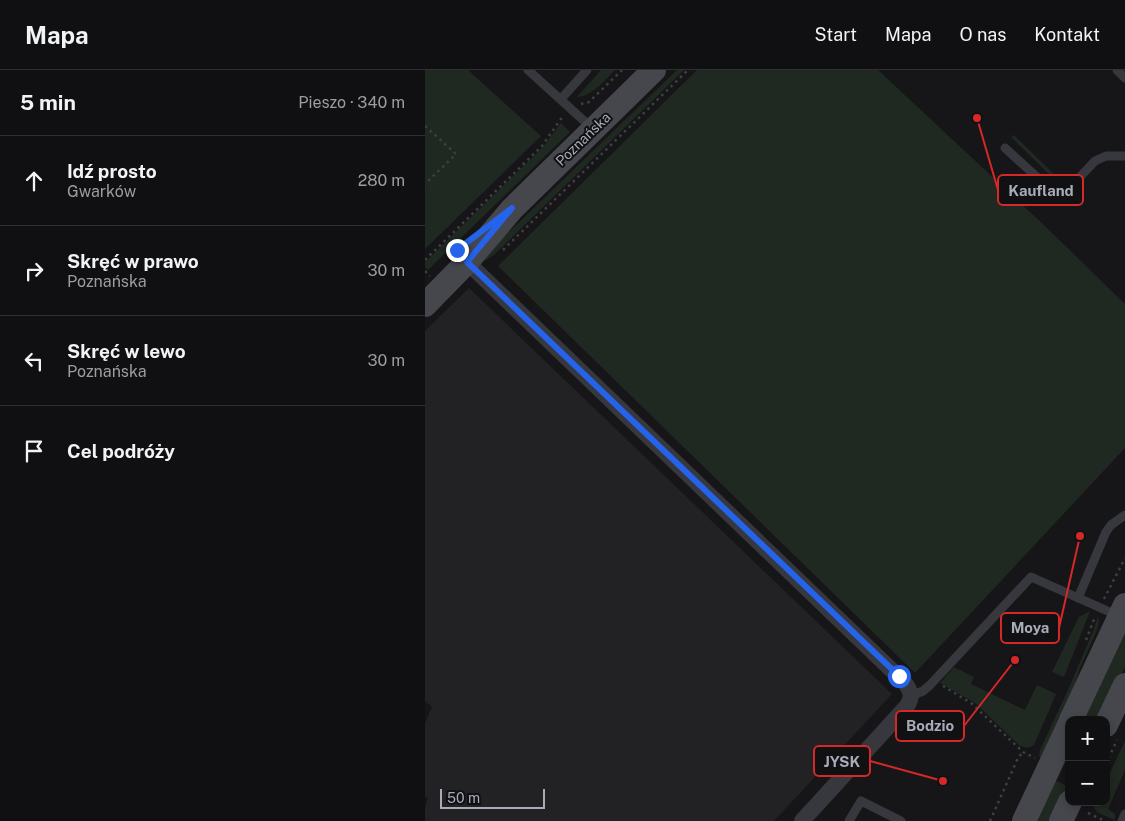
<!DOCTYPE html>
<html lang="pl">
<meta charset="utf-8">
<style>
body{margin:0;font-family:"Public Sans",sans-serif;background:#1e1e20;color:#f1f3f6}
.controls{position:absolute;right:15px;bottom:15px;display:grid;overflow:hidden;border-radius:10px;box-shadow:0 2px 8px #0003}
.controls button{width:45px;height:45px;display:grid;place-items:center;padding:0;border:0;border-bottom:1px solid #303032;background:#101012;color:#f1f3f6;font:25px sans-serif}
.scale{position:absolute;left:15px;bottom:12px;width:105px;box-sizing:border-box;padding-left:5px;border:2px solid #a8acb8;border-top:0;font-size:14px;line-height:18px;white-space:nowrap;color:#a8acb8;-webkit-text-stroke:4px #111113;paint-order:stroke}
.stop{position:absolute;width:15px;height:15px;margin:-11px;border:4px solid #2563eb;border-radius:50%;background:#fff}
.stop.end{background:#2563eb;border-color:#fff;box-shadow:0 1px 5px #0008}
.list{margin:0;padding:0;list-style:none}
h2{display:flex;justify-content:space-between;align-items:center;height:65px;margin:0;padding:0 20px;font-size:21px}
h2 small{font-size:16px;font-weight:400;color:#9c9d9f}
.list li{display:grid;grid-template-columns:32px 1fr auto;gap:15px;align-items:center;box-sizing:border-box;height:90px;padding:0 20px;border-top:1px solid #303032}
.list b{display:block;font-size:19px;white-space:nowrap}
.list p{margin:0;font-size:16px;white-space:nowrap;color:#9c9d9f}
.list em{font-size:16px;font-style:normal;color:#9c9d9f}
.icon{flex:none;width:28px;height:28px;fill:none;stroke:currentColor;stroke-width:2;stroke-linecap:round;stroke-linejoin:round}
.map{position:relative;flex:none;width:700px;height:751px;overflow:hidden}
header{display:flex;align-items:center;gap:30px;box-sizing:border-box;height:70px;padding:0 25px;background:#101012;border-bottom:1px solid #303032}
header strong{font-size:24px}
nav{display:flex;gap:28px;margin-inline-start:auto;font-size:18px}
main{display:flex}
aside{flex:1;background:#101012}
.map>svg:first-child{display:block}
</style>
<header>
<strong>Mapa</strong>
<nav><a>Start</a><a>Mapa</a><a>O nas</a><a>Kontakt</a></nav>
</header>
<main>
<aside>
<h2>5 min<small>Pieszo · 340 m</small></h2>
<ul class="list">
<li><svg class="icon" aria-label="ahead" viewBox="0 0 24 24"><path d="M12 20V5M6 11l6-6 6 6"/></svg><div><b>Idź prosto</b><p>Gwarków</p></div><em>280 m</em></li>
<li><svg class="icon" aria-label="right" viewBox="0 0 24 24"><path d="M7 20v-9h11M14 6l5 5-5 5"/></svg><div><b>Skręć w prawo</b><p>Poznańska</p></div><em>30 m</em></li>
<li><svg class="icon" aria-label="left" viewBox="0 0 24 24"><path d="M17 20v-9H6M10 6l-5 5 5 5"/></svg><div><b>Skręć w lewo</b><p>Poznańska</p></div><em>30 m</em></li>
<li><svg class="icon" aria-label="arrive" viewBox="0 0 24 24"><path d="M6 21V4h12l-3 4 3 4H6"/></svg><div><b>Cel podróży</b></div></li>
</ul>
</aside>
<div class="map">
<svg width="700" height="751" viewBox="0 0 700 751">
<rect width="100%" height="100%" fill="#161618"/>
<path fill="#222225" d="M44,218L467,624L349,751H0V737L3,728L0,727V653L7,637L0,631V261Z"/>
<path fill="#202822" d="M0,0H43L116,66L0,179Z
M176,0H190C180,10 166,27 152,27Z
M252,0H259L70,184L60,191L62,183Z
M272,0H453L620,156L700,234V378L490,603L73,196Z
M136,53L145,62L3,200L0,197V192L118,77Z
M589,65L637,112L645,104L646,106L639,113L634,114L586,67Z
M665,541L639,607L627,602L654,547Z
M673,546L674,552L672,560L655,598L643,635L619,690L614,686L615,680L643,620L669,559Z
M700,553V597L675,650H655Z
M529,597L549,607L546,614L600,640L612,615L631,624L609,675L603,678L595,676L550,633L515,613Z
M700,671V700L683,739L690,744V750L673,743L669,738L671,732H681V711Z
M627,709L644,717L628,751H608Z"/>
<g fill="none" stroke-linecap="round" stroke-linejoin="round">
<path stroke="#3d3f44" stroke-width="2.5" stroke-dasharray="2.5 4" stroke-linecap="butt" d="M156,34L164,32L197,0
M0,56L31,84L0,114
M78,180L263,0
M0,190L117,76L138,46
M0,201L5,206
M679,529L700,488
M661,570L670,547
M518,616L546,633L598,682L610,688
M681,694L692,670
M663,743L680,751
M565,751L593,688L598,682"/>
<path stroke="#37383d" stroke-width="9" d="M103,0L168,59
M692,0L700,8
M136,29L162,0
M580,78L635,128L670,91L681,86H700
M653,528L681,462L686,455L700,445
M486,626L498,621L505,615L606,507L694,546
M424,751L436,731L476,751
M697,751L700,744"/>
<path stroke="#37383d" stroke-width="16" d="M42,192L477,610C485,618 489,626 482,636L377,751"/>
<path stroke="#45474d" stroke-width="24" d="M0,235L42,192L87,139L229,0
M646,650L700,535
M681,655L700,615
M599,751L644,655
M636,751L645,732"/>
</g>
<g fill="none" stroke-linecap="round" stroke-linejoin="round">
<path stroke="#2563eb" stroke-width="6" d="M32,180L87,138L42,192L474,606"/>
</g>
<g text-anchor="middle" stroke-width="4" stroke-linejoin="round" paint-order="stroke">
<g font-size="14" fill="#a8acb8" stroke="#111113">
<text transform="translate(158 69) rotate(-44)" y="5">Poznańska</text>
</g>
</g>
<path fill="none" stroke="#d62828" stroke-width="2" d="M552 48L573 120M655 466L634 558M590 590L539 656M518 711L445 691"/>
<g fill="#d62828" stroke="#111113" stroke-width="2">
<circle cx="552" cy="48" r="5"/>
<circle cx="655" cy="466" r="5"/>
<circle cx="590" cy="590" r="5"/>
<circle cx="518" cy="711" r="5"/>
</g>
<g fill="#111113" stroke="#d62828" stroke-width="2">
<rect x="573" y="105" width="85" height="30" rx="5"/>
<rect x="576" y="543" width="58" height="30" rx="5"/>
<rect x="471" y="641" width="68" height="30" rx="5"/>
<rect x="389" y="676" width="56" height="30" rx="5"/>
</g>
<g font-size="15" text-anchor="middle" font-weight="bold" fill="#a8acb8">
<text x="616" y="126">Kaufland</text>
<text x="605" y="563">Moya</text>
<text x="505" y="661">Bodzio</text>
<text x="417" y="697">JYSK</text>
</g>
</svg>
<div class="controls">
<button>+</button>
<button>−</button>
</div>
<div class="scale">50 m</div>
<div class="stop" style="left:474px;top:606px"></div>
<div class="stop end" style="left:32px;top:180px"></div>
</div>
</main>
